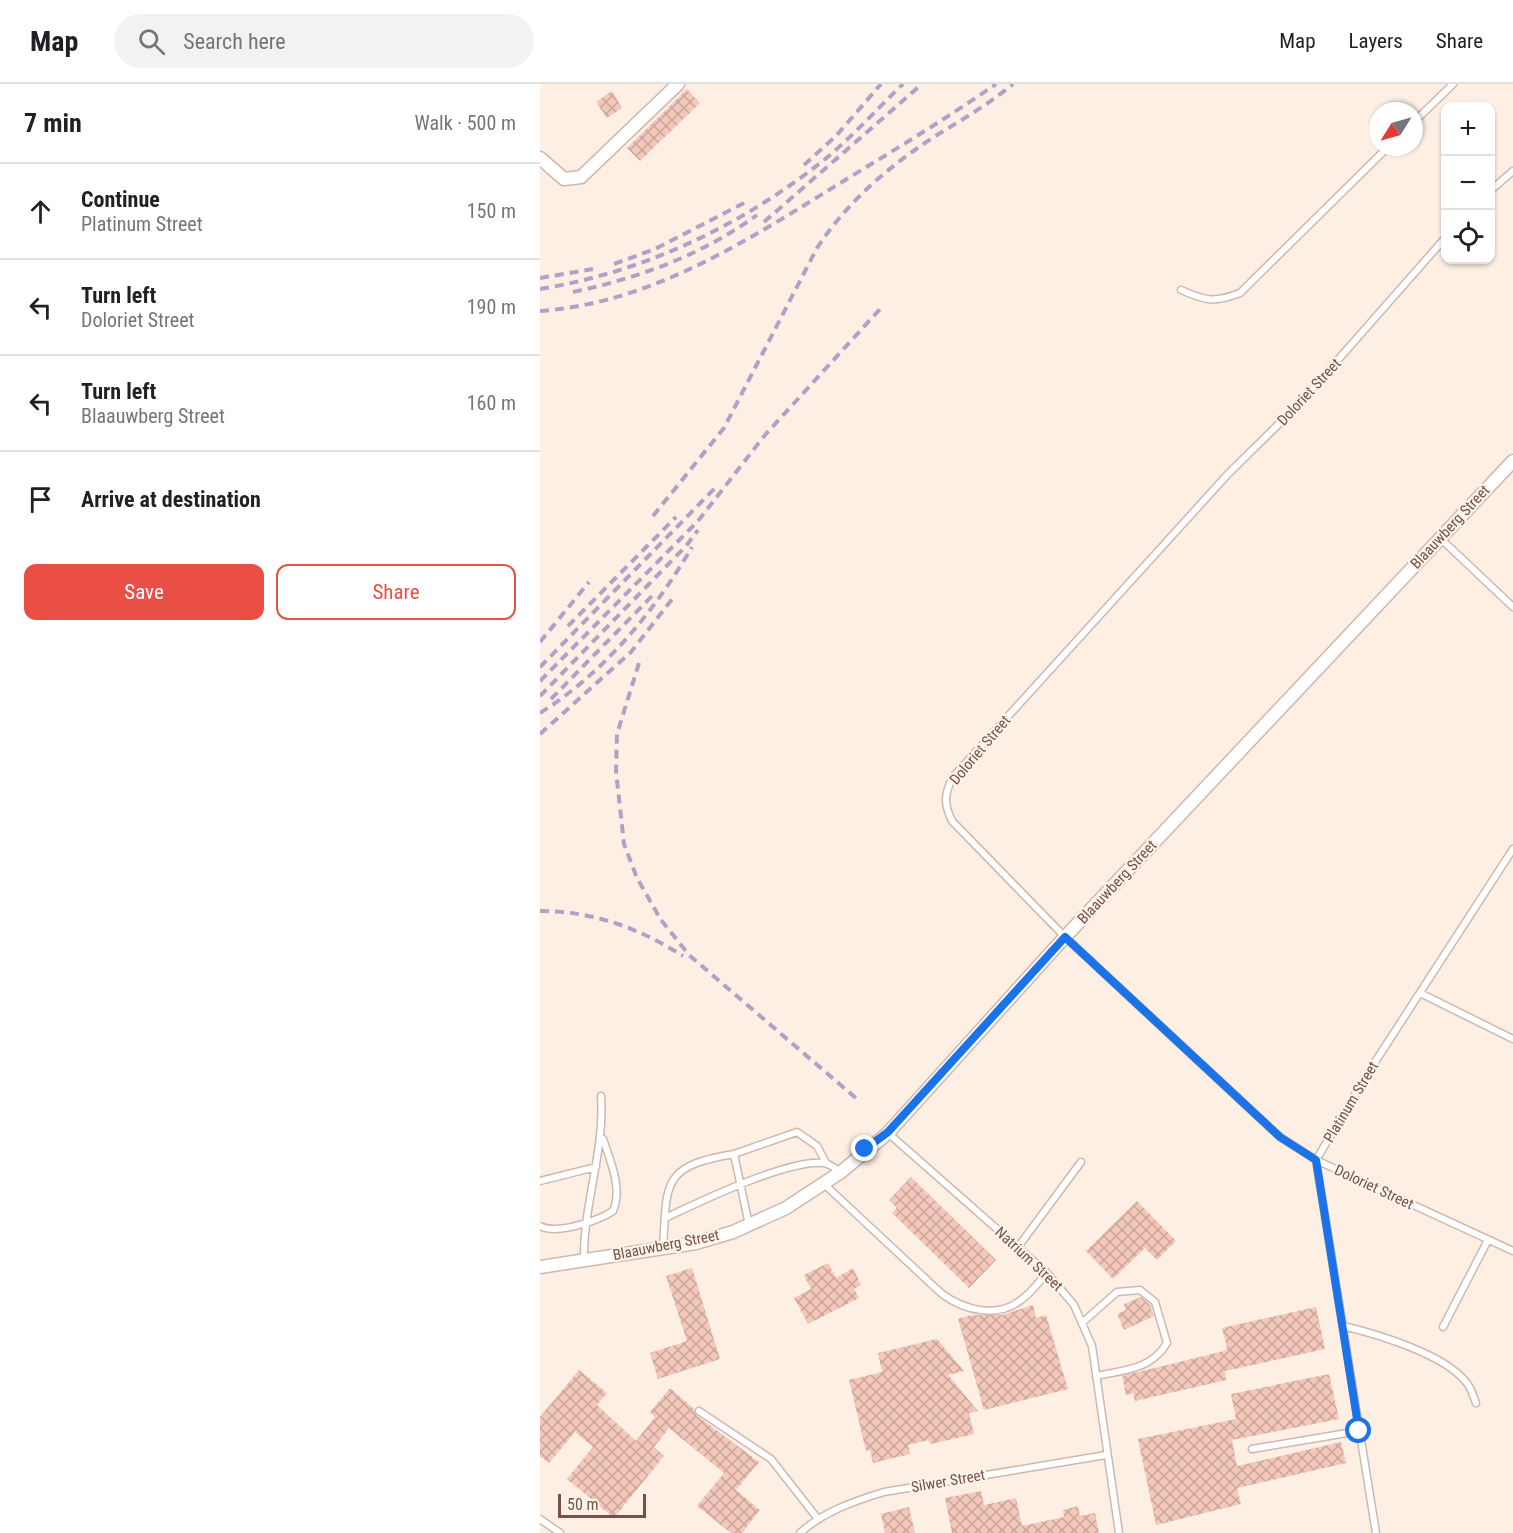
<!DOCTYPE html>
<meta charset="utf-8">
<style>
body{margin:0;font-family:"Roboto Condensed",sans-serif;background:#f2f2f2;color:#202124}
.controls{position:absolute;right:18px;top:18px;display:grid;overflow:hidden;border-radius:12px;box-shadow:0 2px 4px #0004}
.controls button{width:54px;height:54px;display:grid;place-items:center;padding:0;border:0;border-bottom:2px solid #e0e0e0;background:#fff;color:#202124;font:30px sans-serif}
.compass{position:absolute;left:829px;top:18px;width:54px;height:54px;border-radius:50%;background:#fff;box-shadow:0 2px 4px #0004;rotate:233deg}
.scale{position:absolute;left:18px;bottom:15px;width:88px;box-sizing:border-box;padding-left:6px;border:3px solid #765149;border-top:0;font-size:16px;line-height:21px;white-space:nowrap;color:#765149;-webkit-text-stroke:4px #fff4eb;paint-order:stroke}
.stop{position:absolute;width:18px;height:18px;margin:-14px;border:4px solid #1a73e8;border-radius:50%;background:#fff}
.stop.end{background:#1a73e8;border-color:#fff;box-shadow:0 2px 6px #0008}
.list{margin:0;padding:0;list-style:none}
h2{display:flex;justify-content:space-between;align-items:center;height:78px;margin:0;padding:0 24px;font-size:26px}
h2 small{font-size:20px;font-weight:400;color:#757577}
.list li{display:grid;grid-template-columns:39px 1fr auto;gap:18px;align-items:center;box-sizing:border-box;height:96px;padding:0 24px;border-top:2px solid #e0e0e0}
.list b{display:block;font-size:22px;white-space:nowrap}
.list p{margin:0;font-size:20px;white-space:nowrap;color:#757577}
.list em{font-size:20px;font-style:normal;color:#757577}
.actions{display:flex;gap:12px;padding:18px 24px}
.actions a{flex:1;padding:14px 0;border:2px solid #ea4f46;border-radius:12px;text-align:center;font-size:21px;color:#ea4f46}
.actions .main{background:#ea4f46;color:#fff}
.icon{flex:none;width:33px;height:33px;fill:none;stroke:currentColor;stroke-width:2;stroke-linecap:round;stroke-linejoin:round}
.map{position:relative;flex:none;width:973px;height:1449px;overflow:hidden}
header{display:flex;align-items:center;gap:36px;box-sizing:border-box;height:84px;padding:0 30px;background:#fff;border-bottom:2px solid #e0e0e0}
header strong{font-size:28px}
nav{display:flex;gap:33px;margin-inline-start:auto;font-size:21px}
.search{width:420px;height:54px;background:#f2f2f2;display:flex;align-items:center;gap:15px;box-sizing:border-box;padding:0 21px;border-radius:33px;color:#757577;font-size:22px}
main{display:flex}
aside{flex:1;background:#fff}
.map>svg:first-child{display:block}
</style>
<header>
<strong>Map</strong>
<div class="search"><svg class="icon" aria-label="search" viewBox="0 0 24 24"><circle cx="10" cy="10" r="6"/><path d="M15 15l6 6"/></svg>Search here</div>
<nav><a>Map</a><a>Layers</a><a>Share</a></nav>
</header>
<main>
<aside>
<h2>7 min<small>Walk · 500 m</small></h2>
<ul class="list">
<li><svg class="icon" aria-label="ahead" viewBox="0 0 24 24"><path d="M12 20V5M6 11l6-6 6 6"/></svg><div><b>Continue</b><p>Platinum Street</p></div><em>150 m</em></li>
<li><svg class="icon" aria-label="left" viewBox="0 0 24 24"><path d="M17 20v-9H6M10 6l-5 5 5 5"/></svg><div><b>Turn left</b><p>Doloriet Street</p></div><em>190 m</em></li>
<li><svg class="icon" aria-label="left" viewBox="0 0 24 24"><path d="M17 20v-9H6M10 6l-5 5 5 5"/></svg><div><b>Turn left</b><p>Blaauwberg Street</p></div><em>160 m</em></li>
<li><svg class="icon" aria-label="arrive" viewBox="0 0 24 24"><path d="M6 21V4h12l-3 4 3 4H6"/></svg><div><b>Arrive at destination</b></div></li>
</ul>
<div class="actions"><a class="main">Save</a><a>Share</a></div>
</aside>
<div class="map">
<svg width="973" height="1449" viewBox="0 0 973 1449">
<defs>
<pattern id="building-cross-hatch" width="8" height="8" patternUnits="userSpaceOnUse" patternTransform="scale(1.5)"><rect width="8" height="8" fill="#f3c8bb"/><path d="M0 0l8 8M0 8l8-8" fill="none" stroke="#c9a59a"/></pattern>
</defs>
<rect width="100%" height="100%" fill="#fdefe4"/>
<path fill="url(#building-cross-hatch)" d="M147,5L160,19L100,77L87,64Z
M72,7L82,24L67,34L56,18Z
M371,1093L456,1176L429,1204L352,1129L357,1124L349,1116Z
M597,1117L636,1157L617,1176L605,1164L573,1195L546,1167Z
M288,1179L296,1194L313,1184L321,1201L314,1205L319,1214L268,1240L254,1214L271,1205L264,1191Z
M152,1184L180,1275L118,1295L110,1269L147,1257L126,1192Z
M601,1213L610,1221L614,1232L584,1246L577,1230L586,1226L584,1220Z
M493,1221L496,1234L506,1231L528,1305L444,1326L418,1235L431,1231H462Z
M776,1223L785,1265L685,1287L686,1296L595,1317L593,1309L586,1311L582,1292L684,1267L687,1264L682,1244Z
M397,1255L424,1287L408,1291L438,1327L429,1329L434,1350L391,1360L388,1356L368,1361L370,1370L333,1379L330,1366L326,1367L309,1296L342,1288L338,1269Z
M39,1286L67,1309L57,1321L96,1357L115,1333L110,1328L130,1304L154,1325L156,1331L219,1378L196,1406L220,1426L202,1449H191L157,1422L184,1389L129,1344L114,1363L124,1372L74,1434L27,1395L53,1363L35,1348L9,1379L0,1372V1333Z
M789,1290L799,1335L692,1356L697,1382L801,1358L806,1379L697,1404L701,1420L616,1441L598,1355L696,1335L691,1310Z
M441,1407L444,1421L476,1414L482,1442L524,1433L523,1426L538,1422L540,1432L555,1429L559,1449H412L405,1414Z
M369,1423L375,1449H345L341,1430Z"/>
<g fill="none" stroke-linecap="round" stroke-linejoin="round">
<g stroke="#d1b7ad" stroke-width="9">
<path id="service" d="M874,38L913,0
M950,107L973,87
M906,153L760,319L688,390L412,694C404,712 404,720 412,737L525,853L740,1053L776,1076L973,1167
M641,206C666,217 674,219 700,209L848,63
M900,454L973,523
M880,909L973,955
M348,1049L507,1189L534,1221L552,1262L579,1449
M194,1070L257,1048L277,1062L286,1079
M0,1097L56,1083
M284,1100L402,1210C424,1226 457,1235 481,1216C491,1209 499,1198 507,1189
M125,1134C159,1118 248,1075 284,1079C290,1080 296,1085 301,1088
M0,1142C16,1151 58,1137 73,1127C83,1105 70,1076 63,1055
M478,1163L541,1078
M123,1164C127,1099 121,1082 194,1070L209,1141
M44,1176C43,1120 65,1067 61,1012
M543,1238L577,1208L600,1206L615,1218L627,1259C611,1286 584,1286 556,1292
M803,1242C837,1250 904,1270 926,1298C931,1303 933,1312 936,1319
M903,1243L948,1156
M159,1327L231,1375L278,1435
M712,1365L819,1347
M0,1435L20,1449
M260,1449C283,1428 314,1417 344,1408L566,1371
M836,1449L776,1076L826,992L973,765"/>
</g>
<g stroke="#d1b7ad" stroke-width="15">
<path id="minor" d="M0,74L24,95L41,93L138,0
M0,1183L156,1159L193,1148L246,1124L301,1088L348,1049L525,853L973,377"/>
</g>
<use href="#service" stroke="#fff" stroke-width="6"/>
<use href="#minor" stroke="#fff" stroke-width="12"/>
<path stroke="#afa2c7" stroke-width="4" stroke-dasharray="9 6" stroke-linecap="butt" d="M264,81L296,52L341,0
M224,138L382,0
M74,180L115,165L206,118
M0,194L53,185
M0,205C104,188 201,142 284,76C312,53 337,25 363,0
M33,208C99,194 162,171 217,131
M0,227C113,219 209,155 302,98C354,66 406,35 456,0
M113,432L184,344L277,164C308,117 349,82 397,51C423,35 449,20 473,0
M28,542L136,433
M0,558L49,498
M99,579L77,650L76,687L84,760L97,794L121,836L149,871L317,1015
M0,583L176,403
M0,597L158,437L225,351L341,224
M0,612L146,462L158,446
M11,615L114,510
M0,629C64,589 114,528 152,463
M0,650L91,568L133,514
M0,827C53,827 99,844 143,872"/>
</g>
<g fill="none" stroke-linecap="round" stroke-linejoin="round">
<path stroke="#1a73e8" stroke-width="8" d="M325,1065L348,1048L525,853L740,1053L776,1076L819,1347"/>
</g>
<g text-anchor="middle" stroke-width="4.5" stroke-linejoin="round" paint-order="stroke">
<g font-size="15" fill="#765149" stroke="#fff4eb">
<text transform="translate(769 308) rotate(-47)" y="5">Doloriet Street</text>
<text transform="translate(910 443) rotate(-47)" y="5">Blaauwberg Street</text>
<text transform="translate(440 666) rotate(-50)" y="5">Doloriet Street</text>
<text transform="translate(577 798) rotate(-47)" y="5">Blaauwberg Street</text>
<text transform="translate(811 1018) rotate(-59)" y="5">Platinum Street</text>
<text transform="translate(834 1103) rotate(25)" y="5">Doloriet Street</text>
<text transform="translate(126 1161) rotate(-11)" y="5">Blaauwberg Street</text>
<text transform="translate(489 1175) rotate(43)" y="5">Natrium Street</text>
<text transform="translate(408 1397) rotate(-10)" y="5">Silwer Street</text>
</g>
</g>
</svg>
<div class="controls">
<button>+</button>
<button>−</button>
<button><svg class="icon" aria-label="locate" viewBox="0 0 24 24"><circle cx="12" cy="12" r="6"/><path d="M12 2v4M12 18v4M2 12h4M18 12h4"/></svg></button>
</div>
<svg class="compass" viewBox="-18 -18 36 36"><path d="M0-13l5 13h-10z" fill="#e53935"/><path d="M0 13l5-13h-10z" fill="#757577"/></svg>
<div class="scale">50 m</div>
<div class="stop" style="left:819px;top:1347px"></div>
<div class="stop end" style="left:325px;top:1065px"></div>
</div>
</main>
